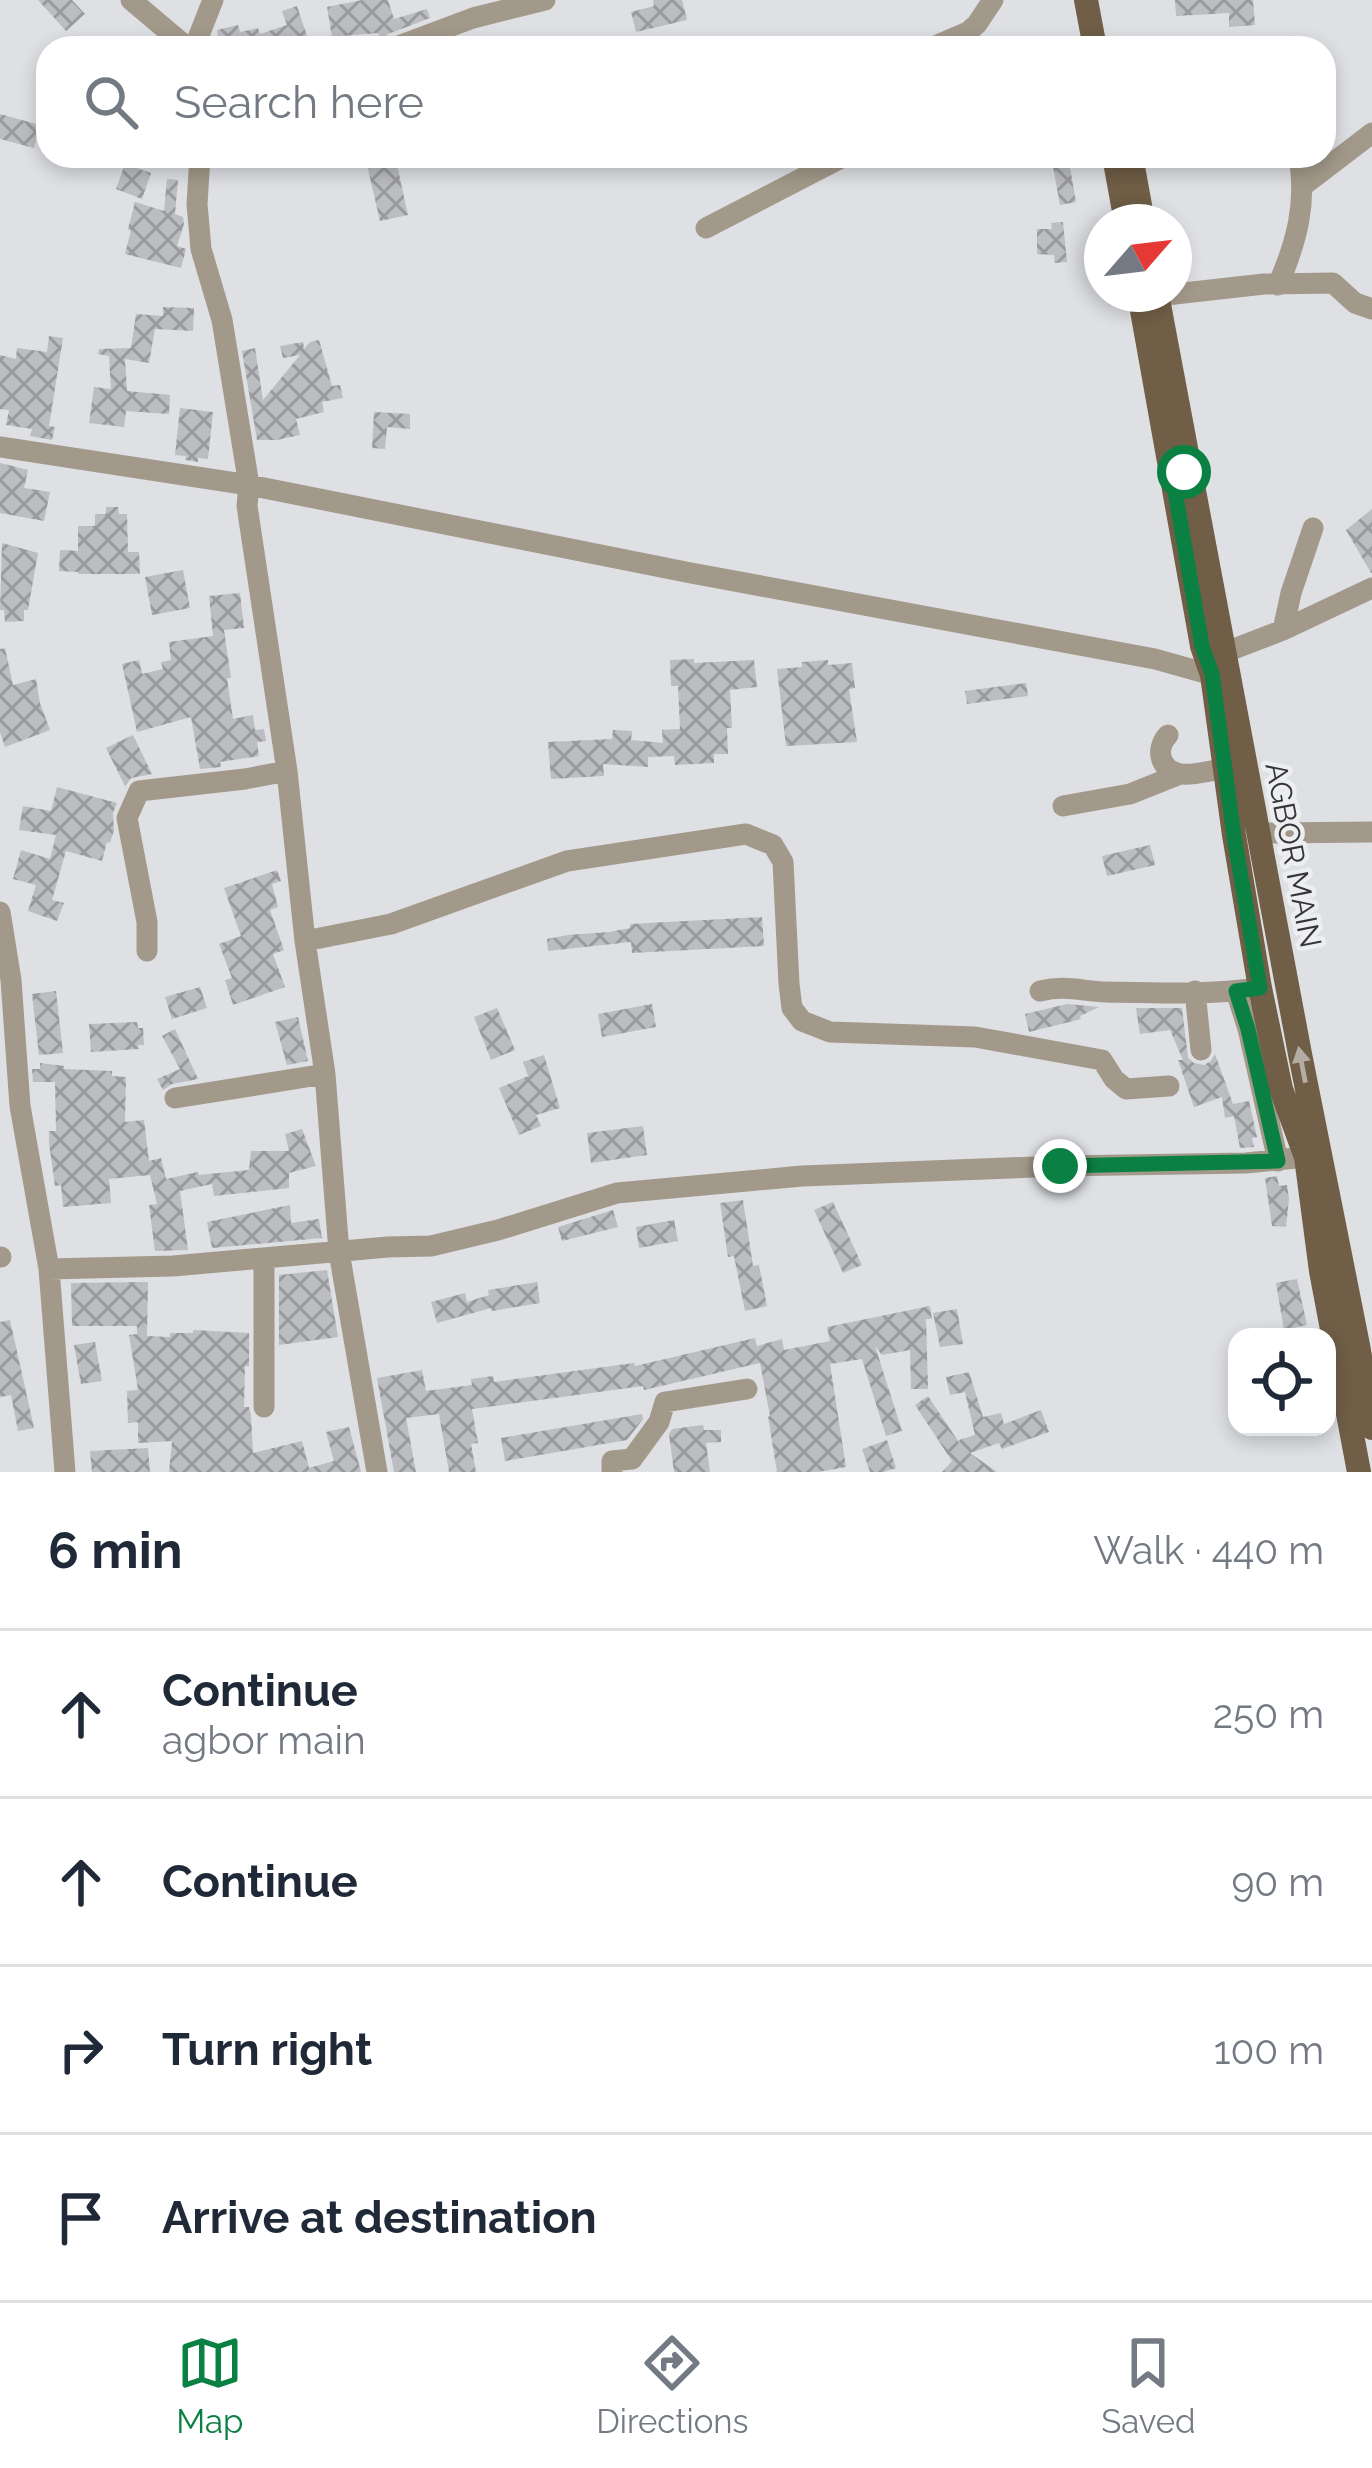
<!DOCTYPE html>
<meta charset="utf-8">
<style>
body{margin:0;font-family:Raleway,sans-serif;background:#f2f2f3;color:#1f2937}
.controls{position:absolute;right:36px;bottom:36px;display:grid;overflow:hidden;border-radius:24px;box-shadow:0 6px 18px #0003}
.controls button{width:108px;height:108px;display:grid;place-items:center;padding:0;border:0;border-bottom:3px solid #e0e1e3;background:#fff;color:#1f2937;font:60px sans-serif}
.compass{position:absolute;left:1084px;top:204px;width:108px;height:108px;border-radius:50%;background:#fff;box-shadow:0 6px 18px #0003;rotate:62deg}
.stop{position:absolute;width:36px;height:36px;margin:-27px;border:9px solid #0b8043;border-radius:50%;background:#fff}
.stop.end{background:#0b8043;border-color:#fff;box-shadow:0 3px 12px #0008}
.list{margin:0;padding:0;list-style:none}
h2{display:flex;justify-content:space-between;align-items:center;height:156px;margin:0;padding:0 48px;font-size:51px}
h2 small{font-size:39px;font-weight:400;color:#747a83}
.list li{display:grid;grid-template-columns:78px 1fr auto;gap:36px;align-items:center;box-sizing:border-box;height:168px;padding:0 48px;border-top:3px solid #e0e1e3}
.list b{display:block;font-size:45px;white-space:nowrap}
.list p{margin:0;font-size:39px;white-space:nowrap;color:#747a83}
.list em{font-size:39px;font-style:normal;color:#747a83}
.icon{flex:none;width:66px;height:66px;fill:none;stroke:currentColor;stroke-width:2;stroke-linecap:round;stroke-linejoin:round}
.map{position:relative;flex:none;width:1372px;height:1472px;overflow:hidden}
.search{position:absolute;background:#fff;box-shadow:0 6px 18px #0003;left:36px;right:36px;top:36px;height:132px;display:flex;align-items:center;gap:30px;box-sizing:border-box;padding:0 42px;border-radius:36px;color:#747a83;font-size:45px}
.sheet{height:828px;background:#fff}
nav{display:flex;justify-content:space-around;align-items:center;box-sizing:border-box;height:168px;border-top:3px solid #e0e1e3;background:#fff;font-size:33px;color:#747a83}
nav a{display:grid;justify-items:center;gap:6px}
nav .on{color:#0b8043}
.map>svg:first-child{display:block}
</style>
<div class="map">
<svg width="1372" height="1472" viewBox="0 0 1372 1472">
<defs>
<pattern id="building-cross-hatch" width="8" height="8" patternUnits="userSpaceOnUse" patternTransform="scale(3)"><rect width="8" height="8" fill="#bbbdc0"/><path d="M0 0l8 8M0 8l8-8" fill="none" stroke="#999a9d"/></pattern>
</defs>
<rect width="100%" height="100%" fill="#dee0e4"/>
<path fill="url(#building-cross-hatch)" d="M38,0H72L85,14L66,31Z
M362,0H388L394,19L427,9L430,18L388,34L381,40L378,33L332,37L327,7Z
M653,0H682L687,20L636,32L631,12L654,6Z
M1175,0H1253L1255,25L1229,27V13L1176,16Z
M297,6L311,48H227L226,43L219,45L217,30L238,25L240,32L258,28L260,34L287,25L282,11Z
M0,114L40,125L34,148L0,139Z
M365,156H395L408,215L380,221Z
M1051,156H1068L1076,202L1060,205Z
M125,164L151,173L142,199L116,189Z
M167,179L178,180L175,214L183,217L184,224L177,246L186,249L181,268L125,254L131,230L128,229L135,202L164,211Z
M1063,222L1067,262L1055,263L1054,255L1037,254V229H1052L1051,223Z
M163,307L194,308L193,331L155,329L149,363L125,359L127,391L170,395L169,414L126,411L124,427L89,423L94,387L111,389L109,356L98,354L99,349L131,348L136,314L163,316Z
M49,336L63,338L49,426L55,427L52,440L30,436L32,429L6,425L9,410L0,409V355L16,359L17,348L47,352Z
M319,340L332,386L340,385L343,398L322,402L324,412L296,419L300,435L277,440H257L242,351L255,348L263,400L300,355L283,358L280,346L303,342L304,349L310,342Z
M180,408L213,412L208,459L198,458V462L185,460L186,456L175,455Z
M374,412L410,414V429L387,427L385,449L372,448Z
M0,463L28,470L24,488L50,492L44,521L0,513Z
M106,507H118L119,514H127L128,552H139L140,574H78V572L59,571L60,550L78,551V526H95V514H106Z
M1372,509V573H1371L1346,530Z
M2,543L38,553L28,610H24V621L5,622L4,610H0Z
M183,570L190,608L152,615L145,577Z
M240,593L244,628L224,630L231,678H227L233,719L253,715L255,730L264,729L266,741L257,742L259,756L220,762L221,767L200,769L191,717L137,732L122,664L139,660L142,674L163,669L161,662L171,660L169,642L213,636L209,596Z
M5,648L13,685L36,679L40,703L50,730L5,747L0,732V649Z
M694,659V663L754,660L757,687L730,690L732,728H727L728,754H714V763L675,765L674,756L648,757V767L603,764L604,776L551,779L548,742L612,739L613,730L632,731L631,740L663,743L662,730L680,729L678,686H671L670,660Z
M828,660V665L852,663L855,688L849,689L857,742L786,746L777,669L802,667V662Z
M1026,683L1028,696L967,704L965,691Z
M133,735L152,774L131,778L125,786L106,748Z
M57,787L117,803L113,813L114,830L110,843L107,842L102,861L66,851L52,900L64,903L57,921L28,911L36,885L13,879L21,850L50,859L56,835L19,830L23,806L51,811Z
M1150,845L1155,865L1107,876L1102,856Z
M277,870L281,881L272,884L278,907L270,910L284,950L273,954L285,987L233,1005L225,980L232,978L219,944L241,936L224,888Z
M762,917L764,946L632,953L631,942L548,951L547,939L568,935L609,932L630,928V924Z
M200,987L207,1008L172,1019L165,997Z
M56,991L63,1053L39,1055L32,994Z
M652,1004L656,1027L602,1037L598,1014Z
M1067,1004L1099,1007L1080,1016L1081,1019L1029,1032L1025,1014Z
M497,1008L515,1050L491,1060L474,1017Z
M1136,1008H1182L1188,1058L1194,1063L1204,1065L1211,1061L1215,1054L1233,1104L1249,1101L1257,1137L1252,1138L1254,1147L1240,1148L1234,1116L1225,1118L1222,1097L1194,1107L1178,1060H1183L1170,1030L1140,1034Z
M298,1017L308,1061L287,1065L275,1022Z
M137,1022L138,1028H143L144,1045H138L139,1049L91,1052L89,1024Z
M175,1029L198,1079L172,1084L163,1090L157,1079L180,1069L162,1036Z
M544,1055L560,1108L536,1115L541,1126L519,1135L499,1088L528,1076L523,1062Z
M40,1063L64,1066V1069L112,1071V1076L126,1077L125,1122L144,1120L149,1161L161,1158L166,1179L198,1172L199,1175L249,1170L251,1151H289L285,1134L302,1129L316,1166L289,1173V1188L214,1196L212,1184L180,1191L188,1250L155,1251L149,1205L157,1204L150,1175L109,1179L111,1203L63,1207L61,1185L55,1186L49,1143V1131H56L55,1082H33L32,1069H40Z
M643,1126L647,1155L591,1163L587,1133Z
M1277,1176L1279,1186L1287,1185L1289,1199L1286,1227L1272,1226L1265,1178Z
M743,1200L753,1266L759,1265L767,1306L745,1311L734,1256L728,1257L720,1203Z
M833,1202L862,1265L843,1273L814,1210Z
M290,1205L291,1223L319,1219L322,1238L212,1248L207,1222Z
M613,1210L618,1227L562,1241L558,1227Z
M674,1220L678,1241L639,1248L636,1227Z
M327,1270L338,1337L279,1345V1275Z
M1297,1279L1307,1325L1284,1330L1276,1283Z
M148,1282L147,1336L170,1337V1333H193V1330L249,1333V1366H245L244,1407H249L251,1415L253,1453L302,1441L309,1468L334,1461L326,1432L349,1427L361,1472H169L172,1441L138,1443V1422L128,1423L127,1391L138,1390L129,1335L137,1334V1326H72L71,1283Z
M537,1282L540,1303L492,1311L491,1308L437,1323L431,1302L465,1293L467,1302L489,1295L488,1290Z
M930,1306L932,1319H926L928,1389H911L910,1350L882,1355L875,1346L902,1431L886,1436L862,1359L830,1364L846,1467L818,1472H777L768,1417L770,1416L760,1363L644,1390L643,1386L472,1409L478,1443L471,1444L476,1472H449L439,1414L406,1418L416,1472H394L377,1378L422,1370L426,1391L472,1385L471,1379L493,1376L494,1382L634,1363L635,1366L755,1338L757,1346L782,1339L784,1350L830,1341L827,1327Z
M957,1309L963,1344L940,1347L933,1313Z
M10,1320L34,1428L18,1431L11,1395L0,1397V1322Z
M95,1342L102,1381L81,1384L74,1345Z
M969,1372L983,1417L1001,1413L1004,1424L1041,1410L1049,1432L1002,1449L999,1443L970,1453L997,1472H942L952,1461L915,1405L928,1396L960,1444L959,1440L975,1435L965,1392L950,1395L946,1377Z
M642,1414L643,1419L627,1440L505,1461L501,1438Z
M703,1425L704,1430H721V1442L706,1443L710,1472H674L669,1434L672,1429Z
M887,1440L896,1468L884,1472H870L862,1449Z
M148,1448L150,1472H92L90,1451Z"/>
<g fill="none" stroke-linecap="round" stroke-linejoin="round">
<path stroke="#a3998b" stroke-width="21" d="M131,0L182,43L192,48
M194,48L213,0
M393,48L473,18L545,0
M931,48L968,32L977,24L993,0
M200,156L197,204L201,249L222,320L249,485L247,506L287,771L305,941L325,1074L339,1252L377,1472
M1304,185L1372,133
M706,228L845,156
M1278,285C1297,241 1307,203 1299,156
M1157,296L1264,284L1333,283L1355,303L1372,309
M0,447L249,485L691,573L1155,659L1212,675
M1283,630L1291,593L1313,528
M1226,652L1283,630L1372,588
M1168,735C1155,749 1159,770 1181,774C1193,776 1211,770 1224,769
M1063,806L1130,794L1180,774
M1258,833L1372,832
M0,912L11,980L20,1106L49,1269L65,1472
M305,941L391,924L567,861L746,834L773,845L783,862L789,984L792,1008L802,1021L830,1032L975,1037L1102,1060L1114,1079L1126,1089L1169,1086
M147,951V922L127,818L139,791L245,779L287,771
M1040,991C1066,985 1081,991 1106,992C1156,993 1210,995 1260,988
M1195,991L1201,1050
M1236,991L1248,1029L1278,1161
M175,1098L325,1074
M0,1257H1
M264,1258V1407
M49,1269L173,1266L388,1247L431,1246L498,1230L617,1193L802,1176L1060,1166L1246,1163L1306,1157
M612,1472V1461L632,1459L659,1422L665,1402L747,1389"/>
<path stroke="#705e46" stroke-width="24" d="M1086,0L1095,48
M1114,156L1126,222
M1131,156L1143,222
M1139,294L1202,646L1212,675L1234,835L1260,988L1281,1089L1306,1157L1321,1271L1359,1472
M1157,294L1300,1054L1358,1345L1372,1428"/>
</g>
<defs><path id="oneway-solid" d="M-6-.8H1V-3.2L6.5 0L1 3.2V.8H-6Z" transform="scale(3)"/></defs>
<use fill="#b4ada4" href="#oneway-solid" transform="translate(1302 1065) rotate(-101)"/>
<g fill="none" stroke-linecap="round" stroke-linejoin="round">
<path stroke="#0b8043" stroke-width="15" d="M1060,1166L1278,1161L1248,1029L1236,991L1260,988L1234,836L1212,674L1202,646L1172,474L1184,472"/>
</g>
<g text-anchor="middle" stroke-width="9" stroke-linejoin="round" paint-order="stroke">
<g font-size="30" fill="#353537" stroke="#eceef1">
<text transform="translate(1293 855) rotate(79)" y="10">AGBOR MAIN</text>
</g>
</g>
</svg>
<div class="controls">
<button><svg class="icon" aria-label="locate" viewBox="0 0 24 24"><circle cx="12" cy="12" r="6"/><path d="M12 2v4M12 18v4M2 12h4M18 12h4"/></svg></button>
</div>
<svg class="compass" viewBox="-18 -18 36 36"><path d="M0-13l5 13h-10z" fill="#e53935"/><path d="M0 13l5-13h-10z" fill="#747a83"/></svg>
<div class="stop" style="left:1184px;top:472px"></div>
<div class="stop end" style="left:1060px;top:1166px"></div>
<div class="search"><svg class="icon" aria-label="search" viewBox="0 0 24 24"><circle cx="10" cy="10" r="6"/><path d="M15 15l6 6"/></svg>Search here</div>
</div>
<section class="sheet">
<h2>6 min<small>Walk · 440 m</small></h2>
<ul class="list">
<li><svg class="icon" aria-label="ahead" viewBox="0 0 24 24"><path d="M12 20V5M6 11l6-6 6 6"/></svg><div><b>Continue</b><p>agbor main</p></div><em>250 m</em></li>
<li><svg class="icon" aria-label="ahead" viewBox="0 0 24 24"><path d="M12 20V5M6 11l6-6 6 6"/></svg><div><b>Continue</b></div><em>90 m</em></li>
<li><svg class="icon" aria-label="right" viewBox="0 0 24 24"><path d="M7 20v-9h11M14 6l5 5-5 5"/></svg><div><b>Turn right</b></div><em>100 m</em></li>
<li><svg class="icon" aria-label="arrive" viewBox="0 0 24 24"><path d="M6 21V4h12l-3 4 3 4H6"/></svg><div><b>Arrive at destination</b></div></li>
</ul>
</section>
<nav>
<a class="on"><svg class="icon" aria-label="map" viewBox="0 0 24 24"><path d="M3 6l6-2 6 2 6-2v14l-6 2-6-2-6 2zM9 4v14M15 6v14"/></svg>Map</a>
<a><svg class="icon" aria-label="directions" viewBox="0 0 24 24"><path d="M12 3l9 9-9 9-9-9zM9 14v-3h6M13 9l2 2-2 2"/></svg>Directions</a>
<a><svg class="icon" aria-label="saved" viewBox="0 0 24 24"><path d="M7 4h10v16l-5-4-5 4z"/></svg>Saved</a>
</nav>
